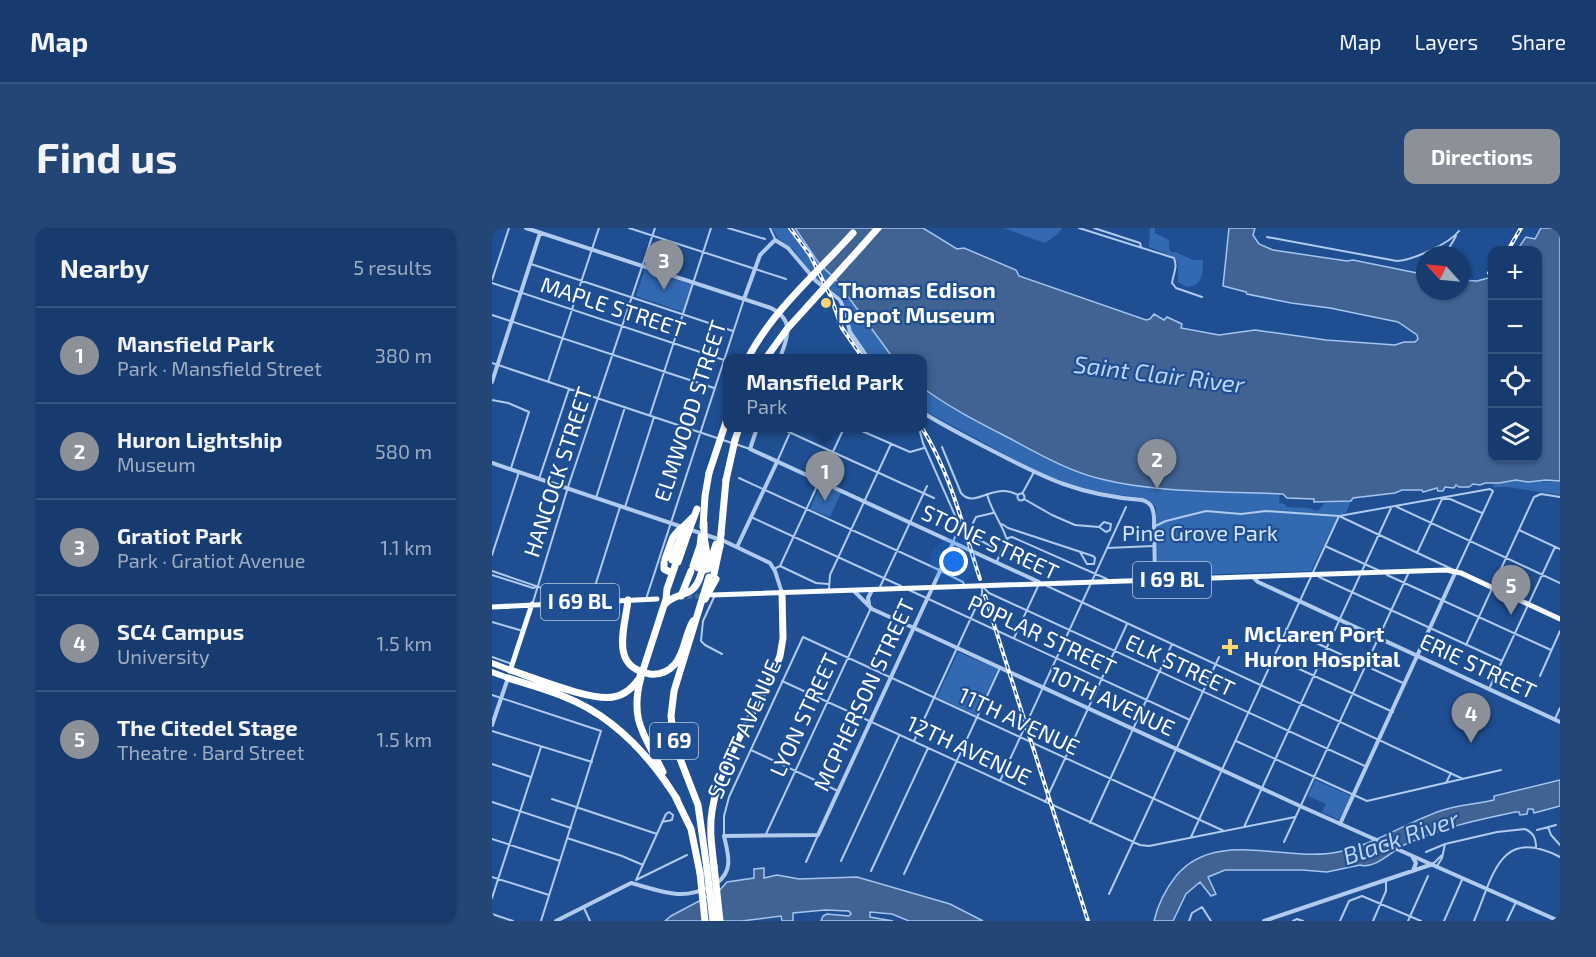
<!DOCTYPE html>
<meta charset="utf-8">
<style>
body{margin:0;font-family:"Exo 2",sans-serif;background:#244676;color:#f1f3f6}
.controls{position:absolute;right:18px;top:18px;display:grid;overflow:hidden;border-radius:12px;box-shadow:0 2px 4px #0004}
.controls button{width:54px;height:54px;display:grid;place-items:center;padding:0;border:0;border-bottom:2px solid #365581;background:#173b6e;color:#f1f3f6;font:30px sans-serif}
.compass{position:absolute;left:924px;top:18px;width:54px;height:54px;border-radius:50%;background:#173b6e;box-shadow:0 2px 4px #0004;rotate:297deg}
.you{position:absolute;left:462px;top:334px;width:21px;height:21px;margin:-15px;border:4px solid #fff;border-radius:50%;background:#1a73e8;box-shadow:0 0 0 9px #1a73e833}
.badge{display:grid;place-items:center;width:39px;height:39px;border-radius:50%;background:#8c9099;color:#fff;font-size:20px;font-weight:700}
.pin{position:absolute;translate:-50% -50px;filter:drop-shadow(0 2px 3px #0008)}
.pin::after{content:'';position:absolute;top:32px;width:21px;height:18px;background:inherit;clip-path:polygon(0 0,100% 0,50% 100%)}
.popup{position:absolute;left:231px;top:126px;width:204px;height:78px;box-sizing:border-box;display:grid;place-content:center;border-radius:12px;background:#173b6e;filter:drop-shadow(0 2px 4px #0005);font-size:20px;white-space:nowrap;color:#9eadc2}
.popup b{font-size:22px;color:#f1f3f6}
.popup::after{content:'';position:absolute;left:50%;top:100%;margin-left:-12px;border:12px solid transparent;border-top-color:#173b6e}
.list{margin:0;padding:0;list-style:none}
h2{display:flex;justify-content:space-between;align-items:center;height:78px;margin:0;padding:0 24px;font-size:26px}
h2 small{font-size:20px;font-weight:400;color:#9eadc2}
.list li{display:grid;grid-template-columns:39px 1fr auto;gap:18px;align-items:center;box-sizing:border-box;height:96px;padding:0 24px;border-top:2px solid #365581}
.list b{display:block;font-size:22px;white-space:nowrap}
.list p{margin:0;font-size:20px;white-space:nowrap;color:#9eadc2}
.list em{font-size:20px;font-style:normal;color:#9eadc2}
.icon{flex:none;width:33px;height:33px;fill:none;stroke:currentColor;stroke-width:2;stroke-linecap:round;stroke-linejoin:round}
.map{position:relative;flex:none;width:1068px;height:693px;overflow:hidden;border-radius:12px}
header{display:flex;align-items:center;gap:36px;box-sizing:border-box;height:84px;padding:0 30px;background:#173b6e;border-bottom:2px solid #365581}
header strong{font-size:28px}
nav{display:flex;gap:33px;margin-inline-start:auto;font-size:21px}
.intro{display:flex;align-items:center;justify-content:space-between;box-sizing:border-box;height:144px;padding:0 36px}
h1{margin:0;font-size:42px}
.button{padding:15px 27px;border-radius:12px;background:#8c9099;color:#fff;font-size:21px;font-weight:700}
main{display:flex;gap:36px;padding:0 36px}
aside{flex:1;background:#173b6e;border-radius:12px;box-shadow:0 2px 4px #0004}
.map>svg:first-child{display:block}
</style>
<header>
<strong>Map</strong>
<nav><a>Map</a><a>Layers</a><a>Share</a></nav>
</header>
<div class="intro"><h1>Find us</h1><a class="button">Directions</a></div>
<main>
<aside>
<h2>Nearby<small>5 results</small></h2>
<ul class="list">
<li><span class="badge">1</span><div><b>Mansfield Park</b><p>Park · Mansfield Street</p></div><em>380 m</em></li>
<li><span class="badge">2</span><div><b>Huron Lightship</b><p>Museum</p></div><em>580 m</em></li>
<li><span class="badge">3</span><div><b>Gratiot Park</b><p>Park · Gratiot Avenue</p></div><em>1.1 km</em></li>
<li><span class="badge">4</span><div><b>SC4 Campus</b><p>University</p></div><em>1.5 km</em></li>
<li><span class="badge">5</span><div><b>The Citedel Stage</b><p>Theatre · Bard Street</p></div><em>1.5 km</em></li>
</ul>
</aside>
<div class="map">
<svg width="1068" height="693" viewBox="0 0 1068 693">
<rect width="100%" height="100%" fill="#1f4f92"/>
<path fill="#3269b0" d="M280,0H303L326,34L344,52L401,130H379L360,103L351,72L344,65L327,54L301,21L286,10Z
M511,0H570L567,5L553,15Z
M658,0H663V5L677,12V21L680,25L683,24L701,32H711C711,46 711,57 695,59L686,54V35L682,29L657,19Z
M153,41L200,57L191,84L144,68Z
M430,160L463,182L558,232L609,251L657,259L788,265L787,275L793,276L794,279L816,280L826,283L833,275L859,273L854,285L846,287L819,343L666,348L664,279L655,271L594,262L551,247L435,184L431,181Z
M1024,252C1039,253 1053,254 1068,253V267L1016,259H1001V255H1007Z
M329,256L349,265L338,289L318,281Z
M466,424L506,441L484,487L445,469Z
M823,552L859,568L847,592L830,584L834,576L816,568Z"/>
<path fill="#406393" stroke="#a4c5ef" stroke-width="1.5" d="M303,0H431L465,21L472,20L524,42L527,48L654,92L658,91L662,86L672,92L675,89L690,96L689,100L727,107L763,102L834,112L903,117L912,114H923L926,111L925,107L906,94L838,80L799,75L755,66L754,64L731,58L737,0H763L761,7L767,16L781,22L855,33L861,32L930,46L933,47V63H969V52L985,53L1000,49V230H1046V22H1025L1034,9L1043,11L1049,0H1068V253L1054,252L1036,254L1024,252L1007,255H993L988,257L981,256L977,259H967L964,257L962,260L953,259L951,263H946L945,260L931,264L930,262H910L903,265L861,270L859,273L822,274V271L795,270L791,266C734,263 664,265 609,251C576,243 547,226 517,210C488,195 458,180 431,160L430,130H401L344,52L326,34Z
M1068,552V578L1042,585L1041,581H1036L1035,586L1028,587L1027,584H1023C985,592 948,600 912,617C900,623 882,642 868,637L835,644L810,642H733L716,649L724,666L719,668L708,654L694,666L681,693H662C666,676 673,662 684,648C723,600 793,635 846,624C881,617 914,595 948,583C965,577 985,576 1002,572V568Z
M272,640V650L285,647L307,651L365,649L458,676L491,693H417L400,686L378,684V689L401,693H329L331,688L335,686L357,688L359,686L357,683L333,682L301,685V693H290L289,688L250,693H173L179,688L228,662L235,654L262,650V641Z"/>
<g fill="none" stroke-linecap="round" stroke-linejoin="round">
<path stroke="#4169a2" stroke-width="5" stroke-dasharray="5 2.5" stroke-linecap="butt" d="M188,369L212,368"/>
<path stroke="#b0cbee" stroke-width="2" d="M137,0L294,51
M236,0L273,11
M278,0L283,11
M587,0L682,30C686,40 681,46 680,55L684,60L710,69
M602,0L648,15L649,19
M775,9L905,33C921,32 957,16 967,3
M953,27L964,8
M39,36L241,103
M0,52L17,0
M0,55L232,132
M0,87L222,160
M0,135L258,221
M56,154L107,0
M0,172L16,175L37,184L19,240
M158,187L219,0
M430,191L434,186
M288,200L442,270
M363,200L418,224L432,220
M427,200L431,215L465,292V304L461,314
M450,219L469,265C483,282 500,253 526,267
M285,234L300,200
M247,250L445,341L471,354L473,359
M47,251L77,161
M525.5 269a3.5 3.5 0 1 1 7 0a3.5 3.5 0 1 1-7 0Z
M495,266C499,283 510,295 515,312
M530,266L542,244
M104,270L133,179
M532,271L560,287L583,297L607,299L614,304L618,302L619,296L612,294L607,299
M951,271H958L990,285
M133,279L162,189
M905,279L1068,355
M501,285L484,289L480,297L484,310L504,321
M259,289L409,358
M510,296L516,300L601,328L603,330L602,336H595L588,324
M661,299L674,293L714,283L749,286L774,283L847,288L998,261L1001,263L964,343L847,288
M1027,302L1068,321
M833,318L888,343
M615,320L662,318
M925,325L950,271
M0,327L27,244
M504,335L516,310L520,309L615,351
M288,338L324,355L336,356
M282,341L288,338L352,200
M0,343L88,373
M0,347L41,360L44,359
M895,347L1059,422
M827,349L1010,433
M555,358L971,551
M388,359L435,258
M492,360L497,365L875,539
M337,361L338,347L399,216
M417,362L698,492
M223,367L211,393L209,413L213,417L230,426
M154,371L252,71
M41,374L77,256L163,0
M98,374L128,279
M0,394L31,403
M794,401L911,455
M522,410L547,356
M974,417L1042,269L1049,266L1068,269
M0,429L20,436
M781,429L901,484
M1048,448L1068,403
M290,453L648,617L657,618L803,589
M997,461L1063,319
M0,467L109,503L49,693
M1063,491L1068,480
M0,503L100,534
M422,513L490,366V358
M744,513L875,573L1009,542
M259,522L346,563
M0,536L39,549
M508,553L634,279
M954,555L959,545
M60,571L165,606
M0,574L79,600
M553,574L635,396
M598,595L680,416
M752,599L899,280
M1056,599L1059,607L1068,617
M1045,602L1064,597
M274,606L379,380
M232,608V588L237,569L311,409L732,603
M699,609L847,288
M75,610L130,628L151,637
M0,611L68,633
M792,614L916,346
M934,624L953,616
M349,633L407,508
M314,634L326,607
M942,635L950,627
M945,638L950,630L953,616L1005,604L1033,601C1042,605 1044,611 1044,620
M379,643L436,520
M412,646L508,440
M0,649L57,667
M144,652L174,586L177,584L181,587L180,592L170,594
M144,652L195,627
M617,666L727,429
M0,670L49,519
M92,680L98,693
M0,686L21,693
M697,693L700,685L710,679L719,693
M801,693L805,691L811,693
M848,693L857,673L870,668L929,693
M881,693L894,663V653
M916,693L936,648
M952,693L970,652
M982,693C1001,649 1007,597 1068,629
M1015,693L1024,674"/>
<path stroke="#b0cbee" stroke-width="4" d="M34,0L279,80C304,93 295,110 288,130
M252,71L268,27L283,12L296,20L324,53L348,72L352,81L358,104L376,130
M0,154L48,5
M430,184C452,198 476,210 499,222C555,251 586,267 650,272C660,275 661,280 662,289L663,352
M265,200L258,221L547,354
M0,235L232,313L278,335L283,343L290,365
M245,319L285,234
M761,349L766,354L1068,494
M362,363L380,381L422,400L808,578L1067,693
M377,376L376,370L380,362
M0,497L16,450
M848,596L964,343
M920,628L924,635L921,643
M225,655C242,642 236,626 232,608L326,607L461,315
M64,693L139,655C170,663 188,673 218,659
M772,693L941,636"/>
<path stroke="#f7faff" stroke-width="5" d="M220,367L954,342L969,345L1068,391
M0,379L165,371
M18,443L40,376"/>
<path stroke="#fbfcff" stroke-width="6" d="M0,435L18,442
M0,444L16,450"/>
<path stroke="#fff" stroke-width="7" d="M370,18L386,0
M243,212L247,200
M211,299L213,268L217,245
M229,306L234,252
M173,331L181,309L187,302
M180,332L191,303
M186,334L196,305
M172,335V341L176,343
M201,338L208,318L209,309
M206,340L211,322
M216,341L224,316
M212,342L215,327L212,308
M222,346L228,318
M189,368L199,343
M213,371L224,351
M136,372C133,401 117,439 158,446C168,447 177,443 183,436C193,424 193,406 201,393
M173,376C186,362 202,372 209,346
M18,442C43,450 98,473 121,469C133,467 140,460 147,451
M151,442L174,371L175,361L183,338
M149,449C137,493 153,507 171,544
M16,450C35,456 54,461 73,469C121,488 158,528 185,571
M183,568L199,601L208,645
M222,638C220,620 217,602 220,583C228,529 269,479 288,428L291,410L290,365
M215,641L206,577L182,515L179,488L182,463L217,349"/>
<g stroke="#fff" stroke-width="4">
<path id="rail" d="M298,0L318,27L338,67L350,100L371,130
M1016,22L1029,0
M997,45L1000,42
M430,200C459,246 471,299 488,351
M493,368L596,693"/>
</g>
<use href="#rail" stroke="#1f4f92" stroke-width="1.5" stroke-dasharray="4.5" stroke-linecap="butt"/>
<path stroke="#fff" stroke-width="7" d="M256,130C281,82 325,45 361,5
M274,130L295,101L370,18
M217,245L236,188
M234,252L243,212
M212,295V310
M188,302L201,289
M196,305L205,281
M228,318L229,306
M148,448L151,442
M222,638L228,693
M215,641L221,693
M208,645L213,693"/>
</g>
<g fill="#fcd670" stroke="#1f4f92" stroke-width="2">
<circle cx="334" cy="75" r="6"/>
<path d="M735 410h6v6h6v6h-6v6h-6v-6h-6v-6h6z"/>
</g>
<g text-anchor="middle" stroke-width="4.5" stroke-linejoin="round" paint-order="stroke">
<g fill="#1f4f92" stroke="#bccade" stroke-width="1.5">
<rect x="641" y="334" width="78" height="36" rx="4.5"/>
<rect x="49" y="356" width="78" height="36" rx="4.5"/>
<rect x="158" y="495" width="48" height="36" rx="4.5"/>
</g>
<g font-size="21" font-weight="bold" fill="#fff">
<text x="680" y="359">I 69 BL</text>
<text x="88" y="381">I 69 BL</text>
<text x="182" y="520">I 69</text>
</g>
<g font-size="22" font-weight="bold" fill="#fff" stroke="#1f4f92" text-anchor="start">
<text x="346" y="70">Thomas Edison<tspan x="346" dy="25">Depot Museum</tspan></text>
<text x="752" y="414">McLaren Port<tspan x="752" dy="25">Huron Hospital</tspan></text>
</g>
<g font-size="22" fill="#fff" stroke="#1f4f92">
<text transform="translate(121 79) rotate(18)" y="8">MAPLE STREET</text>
<text transform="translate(198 183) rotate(-72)" y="8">ELMWOOD STREET</text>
<text transform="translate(66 244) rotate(-72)" y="8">HANCOCK STREET</text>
<text transform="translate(498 314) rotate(25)" y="8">STONE STREET</text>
<text transform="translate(550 407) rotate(25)" y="8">POPLAR STREET</text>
<text transform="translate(688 437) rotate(25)" y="8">ELK STREET</text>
<text transform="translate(986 438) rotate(25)" y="8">ERIE STREET</text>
<text transform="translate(372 467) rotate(-65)" y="8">MCPHERSON STREET</text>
<text transform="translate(620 473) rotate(25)" y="8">10TH AVENUE</text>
<text transform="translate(312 487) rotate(-65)" y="8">LYON STREET</text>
<text transform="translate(527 493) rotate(25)" y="8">11TH AVENUE</text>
<text transform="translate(252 501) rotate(-66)" y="8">SCOTT AVENUE</text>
<text transform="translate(477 522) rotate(25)" y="8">12TH AVENUE</text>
</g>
<g font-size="22" fill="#d6e6fa" stroke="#1f4f92">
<text x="708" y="313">Pine Grove Park</text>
</g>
<g font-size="24" font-style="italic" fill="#bcd5f5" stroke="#1f4f92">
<text transform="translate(667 147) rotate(7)" y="8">Saint Clair River</text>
<text transform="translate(909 610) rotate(-19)" y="8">Black River</text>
</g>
</g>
</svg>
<div class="controls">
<button>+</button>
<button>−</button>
<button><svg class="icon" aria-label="locate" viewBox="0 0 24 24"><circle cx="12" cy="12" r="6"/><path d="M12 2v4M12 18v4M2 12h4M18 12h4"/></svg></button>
<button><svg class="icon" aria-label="layers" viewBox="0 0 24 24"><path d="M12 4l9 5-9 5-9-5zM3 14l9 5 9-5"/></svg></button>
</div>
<svg class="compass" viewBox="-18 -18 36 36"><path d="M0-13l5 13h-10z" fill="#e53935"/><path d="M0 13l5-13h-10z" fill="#9eadc2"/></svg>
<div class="you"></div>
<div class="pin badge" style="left:333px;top:273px">1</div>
<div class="popup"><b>Mansfield Park</b>Park</div>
<div class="pin badge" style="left:665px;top:261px">2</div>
<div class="pin badge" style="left:172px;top:62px">3</div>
<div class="pin badge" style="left:979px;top:515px">4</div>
<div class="pin badge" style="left:1019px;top:387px">5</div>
</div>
</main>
